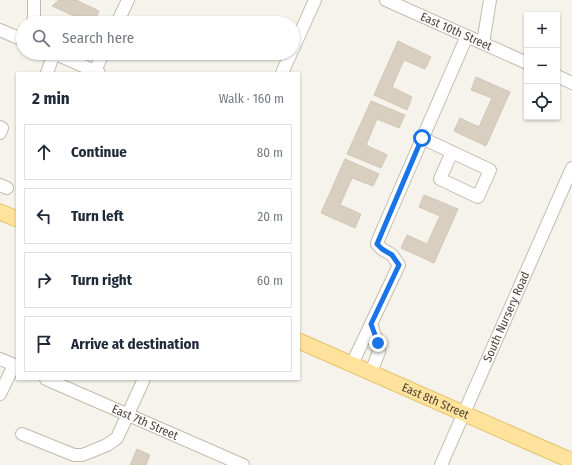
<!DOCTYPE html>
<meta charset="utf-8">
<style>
body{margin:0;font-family:"Fira Sans Condensed",sans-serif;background:#f6f6f7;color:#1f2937}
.controls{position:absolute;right:12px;top:12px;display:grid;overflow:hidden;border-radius:0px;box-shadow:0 1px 3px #0004}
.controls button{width:36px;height:36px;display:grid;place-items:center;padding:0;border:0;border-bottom:1px solid #e0e1e3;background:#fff;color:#1f2937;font:20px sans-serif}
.stop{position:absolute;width:12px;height:12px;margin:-9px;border:3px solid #1a73e8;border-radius:50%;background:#fff}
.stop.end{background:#1a73e8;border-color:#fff;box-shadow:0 1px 4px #0008}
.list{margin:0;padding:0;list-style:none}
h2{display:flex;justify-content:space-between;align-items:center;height:52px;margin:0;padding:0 16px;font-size:17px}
h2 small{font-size:13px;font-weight:400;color:#747a83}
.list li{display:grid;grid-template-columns:26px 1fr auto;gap:12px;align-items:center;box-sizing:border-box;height:56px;margin:0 8px 8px;padding:0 8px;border:1px solid #e0e1e3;border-radius:0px}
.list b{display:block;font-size:15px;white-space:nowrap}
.list em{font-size:13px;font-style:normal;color:#747a83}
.icon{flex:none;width:22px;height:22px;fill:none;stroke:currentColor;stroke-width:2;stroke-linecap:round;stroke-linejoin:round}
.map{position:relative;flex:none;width:572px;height:465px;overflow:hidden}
.search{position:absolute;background:#fff;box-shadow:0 1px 3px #0004;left:16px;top:16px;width:284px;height:44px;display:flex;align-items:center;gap:10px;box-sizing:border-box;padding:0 14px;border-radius:22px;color:#747a83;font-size:15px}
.panel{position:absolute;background:#fff;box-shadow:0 1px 3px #0004;left:16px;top:72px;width:284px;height:308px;border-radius:0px}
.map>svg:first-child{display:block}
</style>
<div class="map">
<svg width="572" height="465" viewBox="0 0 572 465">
<rect width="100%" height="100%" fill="#f6f3ec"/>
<path fill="#d8cfc1" stroke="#d3c7b4" d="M59,0H76L99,11L94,23L86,21L85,23H74V16L52,6Z
M398,41L431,57L425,69L404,60L392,87L412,97L407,110L374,95Z
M476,77L510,92L486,146L454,131L460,118L479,127L492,98L471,90Z
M371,101L405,115L399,128L377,119L366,145L387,155L381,168L347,154Z
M345,159L379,174L373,186L352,178L340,205L361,214L355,228L321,213Z
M424,195L458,209L434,263L401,248L407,235L427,244L440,216L419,207Z
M137,449L150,455L146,465H130Z"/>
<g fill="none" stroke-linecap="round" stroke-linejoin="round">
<g stroke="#c2bbae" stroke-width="14">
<g id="minor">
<path id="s1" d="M386,0L527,63"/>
<path d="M32,23L34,19V0"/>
<path d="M117,23L128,0"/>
<path d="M0,30L23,40"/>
<path d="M483,43L490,0"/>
<path d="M293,49L315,0"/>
<path d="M54,53L99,73"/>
<path d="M95,71L103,53"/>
<path d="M47,73L54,53"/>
<path d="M282,73L291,53"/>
<path d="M557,76L572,83"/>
<path d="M0,127L2,128L0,133"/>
<path d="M422,138L490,170L478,197L440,179L452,152"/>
<path d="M0,185L7,188"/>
<path d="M0,359L17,366"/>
<path d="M352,364L399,265L392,255L382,249L377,244L379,238L467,36"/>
<path d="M371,372L379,352L378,343L371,324"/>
<path id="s2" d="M46,379L243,465"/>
<path d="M0,394L14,365"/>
<path d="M22,434L74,455H82L90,452L107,445L117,438L144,379"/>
<path id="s3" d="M441,465L572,168"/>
</g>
</g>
<g stroke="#e6c16a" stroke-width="17">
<g id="major">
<path d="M0,212L17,219"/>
<path id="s4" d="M299,341L572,461"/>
</g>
</g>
<use href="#minor" stroke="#fff" stroke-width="12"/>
<use href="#major" stroke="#ffe39c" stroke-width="15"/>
</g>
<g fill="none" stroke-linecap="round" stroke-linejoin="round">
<path stroke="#1a73e8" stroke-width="5" d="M378,343L371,324L399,265L392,255L382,249L377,244L422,138"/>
</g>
<g text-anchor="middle" stroke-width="3" stroke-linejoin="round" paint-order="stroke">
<g font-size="12" fill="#4b4439" stroke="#fff">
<text dy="4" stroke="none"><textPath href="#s1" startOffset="77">East 10th Street</textPath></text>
<text dy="4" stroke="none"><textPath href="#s3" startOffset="162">South Nursery Road</textPath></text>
<text dy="4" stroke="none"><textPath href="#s4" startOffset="149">East 8th Street</textPath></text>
<text dy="4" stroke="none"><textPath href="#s2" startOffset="108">East 7th Street</textPath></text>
</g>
</g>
</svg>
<div class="controls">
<button>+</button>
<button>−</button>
<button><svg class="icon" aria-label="locate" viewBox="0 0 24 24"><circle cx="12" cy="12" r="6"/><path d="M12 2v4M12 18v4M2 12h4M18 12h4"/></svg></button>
</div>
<div class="stop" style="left:422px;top:138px"></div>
<div class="stop end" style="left:378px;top:343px"></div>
<div class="search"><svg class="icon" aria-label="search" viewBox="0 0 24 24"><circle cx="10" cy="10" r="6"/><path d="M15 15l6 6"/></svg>Search here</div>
<section class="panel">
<h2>2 min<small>Walk · 160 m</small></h2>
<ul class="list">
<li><svg class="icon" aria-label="ahead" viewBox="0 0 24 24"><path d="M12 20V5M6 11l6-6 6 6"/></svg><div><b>Continue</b></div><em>80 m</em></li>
<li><svg class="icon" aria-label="left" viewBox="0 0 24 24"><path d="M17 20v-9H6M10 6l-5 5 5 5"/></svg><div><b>Turn left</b></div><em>20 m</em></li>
<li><svg class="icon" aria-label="right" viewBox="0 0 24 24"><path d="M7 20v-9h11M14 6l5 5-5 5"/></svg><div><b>Turn right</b></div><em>60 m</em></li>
<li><svg class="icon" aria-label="arrive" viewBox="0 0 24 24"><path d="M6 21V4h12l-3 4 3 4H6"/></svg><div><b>Arrive at destination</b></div></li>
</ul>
</section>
</div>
